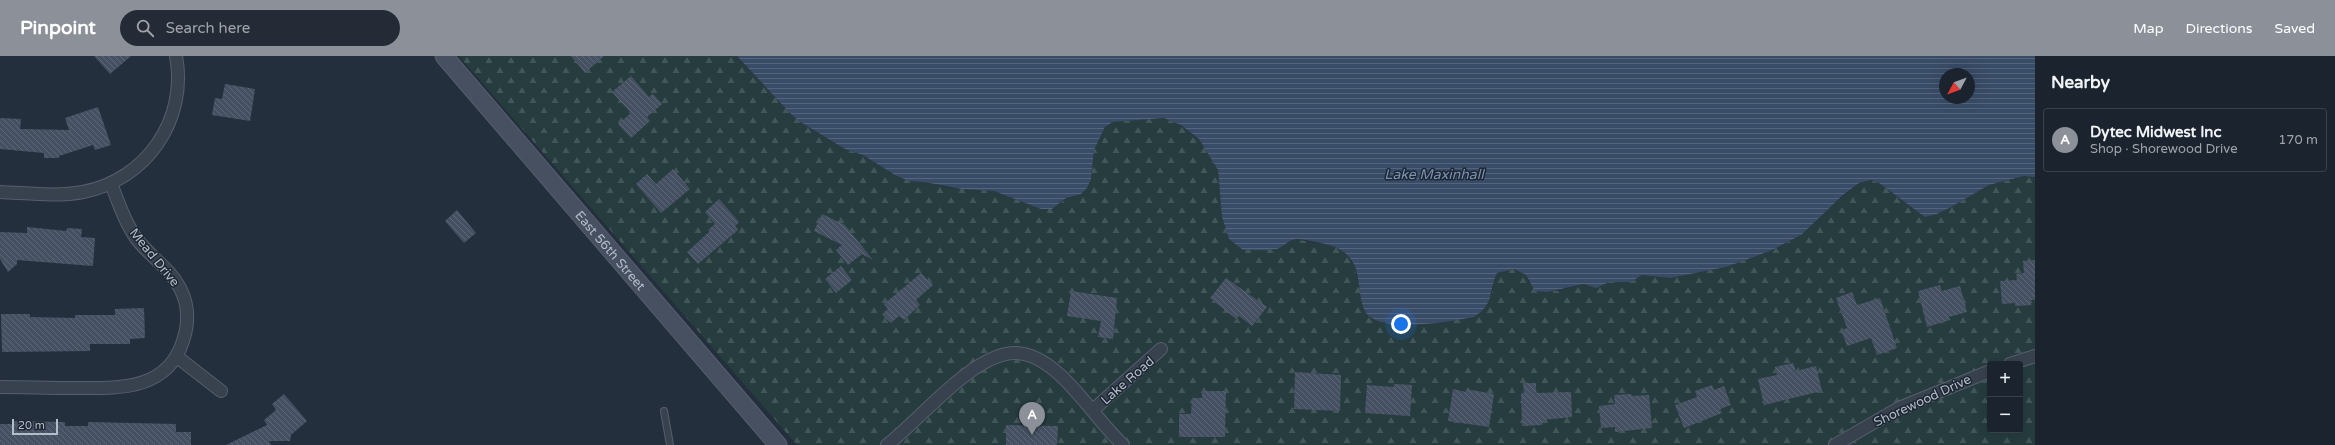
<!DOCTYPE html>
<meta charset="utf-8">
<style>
body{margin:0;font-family:"Varela Round",sans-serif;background:#242b36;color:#f1f3f6}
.controls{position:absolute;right:12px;bottom:12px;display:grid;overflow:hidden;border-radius:4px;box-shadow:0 4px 16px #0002}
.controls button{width:36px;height:36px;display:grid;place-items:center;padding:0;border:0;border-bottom:1px solid #39404a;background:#1b232e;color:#f1f3f6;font:20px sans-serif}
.compass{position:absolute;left:1939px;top:12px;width:36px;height:36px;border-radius:50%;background:#1b232e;box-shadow:0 4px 16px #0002;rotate:229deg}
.scale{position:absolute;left:12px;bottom:10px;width:46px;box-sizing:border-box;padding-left:4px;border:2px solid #b4bcc9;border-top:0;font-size:11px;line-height:14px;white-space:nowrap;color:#b4bcc9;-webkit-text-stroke:3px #1d2633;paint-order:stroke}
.you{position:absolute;left:1401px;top:268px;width:14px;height:14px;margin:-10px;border:3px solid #fff;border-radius:50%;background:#1a73e8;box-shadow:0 0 0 6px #1a73e833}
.badge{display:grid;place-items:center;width:26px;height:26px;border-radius:50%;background:#8c9099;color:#fff;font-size:13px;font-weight:700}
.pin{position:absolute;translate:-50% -33px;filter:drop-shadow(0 1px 2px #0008)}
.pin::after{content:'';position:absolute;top:21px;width:14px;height:12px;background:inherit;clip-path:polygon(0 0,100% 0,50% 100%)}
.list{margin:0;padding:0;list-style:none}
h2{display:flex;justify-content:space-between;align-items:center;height:52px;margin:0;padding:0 16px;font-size:17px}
h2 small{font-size:13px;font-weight:400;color:#a0a4aa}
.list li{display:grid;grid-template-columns:26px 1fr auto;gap:12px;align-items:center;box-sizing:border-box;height:64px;margin:0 8px 8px;padding:0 8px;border:1px solid #39404a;border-radius:4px}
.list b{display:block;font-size:15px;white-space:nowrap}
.list p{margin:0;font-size:13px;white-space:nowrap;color:#a0a4aa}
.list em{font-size:13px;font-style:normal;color:#a0a4aa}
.icon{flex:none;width:22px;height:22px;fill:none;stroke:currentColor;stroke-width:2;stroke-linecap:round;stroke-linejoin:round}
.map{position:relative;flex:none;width:2035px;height:389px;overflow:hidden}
header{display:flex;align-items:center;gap:24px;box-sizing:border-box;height:56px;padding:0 20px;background:#8c9099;color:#fff}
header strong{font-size:19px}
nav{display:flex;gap:22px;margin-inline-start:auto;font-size:14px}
.search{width:280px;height:36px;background:#242b36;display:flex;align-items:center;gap:10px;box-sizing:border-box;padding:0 14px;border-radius:22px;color:#a0a4aa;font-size:15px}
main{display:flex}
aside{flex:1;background:#1b232e}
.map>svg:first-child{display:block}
</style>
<header>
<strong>Pinpoint</strong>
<div class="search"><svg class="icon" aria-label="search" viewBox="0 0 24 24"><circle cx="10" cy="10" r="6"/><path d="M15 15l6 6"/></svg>Search here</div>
<nav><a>Map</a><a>Directions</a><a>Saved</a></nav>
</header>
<main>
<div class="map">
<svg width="2035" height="389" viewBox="0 0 2035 389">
<defs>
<pattern id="forest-firs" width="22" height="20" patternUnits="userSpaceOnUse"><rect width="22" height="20" fill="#263c3f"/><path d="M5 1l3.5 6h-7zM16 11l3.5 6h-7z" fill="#435659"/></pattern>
<pattern id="water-rules" width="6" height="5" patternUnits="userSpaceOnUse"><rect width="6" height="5" fill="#394c67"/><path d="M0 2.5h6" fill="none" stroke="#53647b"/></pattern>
<pattern id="building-back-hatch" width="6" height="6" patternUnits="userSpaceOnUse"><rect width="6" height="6" fill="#455162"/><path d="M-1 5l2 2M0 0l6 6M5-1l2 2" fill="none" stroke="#5d6877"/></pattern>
</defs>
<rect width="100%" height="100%" fill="#242f3e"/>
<path fill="url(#forest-firs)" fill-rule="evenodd" d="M459,0H737L789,56L799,65L845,93L863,99L895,119L946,131L994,135L1041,153L1061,147L1066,142L1073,139L1091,123L1094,94L1105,71L1113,66L1164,62L1181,69L1199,83L1218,114L1222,161L1229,183L1243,194L1277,193L1295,183L1333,190L1347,197L1353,204L1362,244L1406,270L1474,261L1492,238L1493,226L1497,217L1514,213L1526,219L1529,226L1557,235L1584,228L1596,231L1609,226H1631L1642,219L1670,222L1726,211L1790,185L1859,127L1871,124L1879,127L1925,161L1951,151L1989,129L2030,119L2035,121V389H797ZM1990,308H2020V374H1990Z"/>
<path fill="url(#water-rules)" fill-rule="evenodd" d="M737,0H2035V121L2024,120L1989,129L1951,151L1937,158L1925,161L1879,127L1871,124L1859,127L1842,140L1801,179L1770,195L1726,211L1670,222L1642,219L1631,226H1609L1596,232L1584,228L1547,236L1535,235L1526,219L1514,213L1497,217C1488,236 1495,248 1474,261C1452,265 1374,280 1364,253C1355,228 1364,204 1335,191C1327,188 1304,183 1296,183C1289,184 1283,191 1277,193C1266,195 1254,194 1243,194L1229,183L1222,161L1218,114L1199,83L1181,69L1164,62L1113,66L1105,71L1094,94L1091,123L1087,132L1081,138L1066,142L1052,153H1041L994,135L962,133L924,126L909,125L895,119L863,99L845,93L799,65L789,56ZM1945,18H1969V42H1945Z"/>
<path fill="url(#building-back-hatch)" d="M94,0H131L110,18Z
M571,0H604L585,17Z
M631,20L649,41L653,38L662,48L647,61L650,65L631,82L618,68L631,57L612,36Z
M225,28L255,33L250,65L212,59L215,42L222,43Z
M98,51L111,89L95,94L93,89L59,100V102H44V97L0,93V62L21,63L20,73L69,74L65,62Z
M673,113L690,133L661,157L636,128L647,118L656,128Z
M719,143L739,166L735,170L738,174L698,208L687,196L710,175L708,174L715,168L705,156Z
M457,154L476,177L464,187L445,165Z
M822,158L845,169L873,204L862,198L848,209L836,194L842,189L814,175Z
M27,171L66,175L67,172L82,173L81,181L95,182L93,210L17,204V208L8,216L0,203V176L27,177Z
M2035,204V244H2031V249L2015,250V247L2002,248L2000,225L2017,224L2016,218L2024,217L2023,205Z
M841,210L852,224L836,237L825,223Z
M921,217L933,229L916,244L920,249L904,264L899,260L891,267L882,258L888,253L884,248Z
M1226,222L1267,251L1252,270L1239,260L1236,263L1210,242Z
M1940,229L1942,235L1960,230L1967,256L1949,261L1950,264L1927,271L1918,235Z
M1071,235L1117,242L1113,283L1098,281L1101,265L1067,260Z
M1852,236L1857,249L1880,242L1897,292L1877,299L1871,282L1847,290L1841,274L1847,272L1836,242Z
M144,252L145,282L130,283V288H90V295L2,296L1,258H30V261L75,262V259H115V253Z
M1793,307L1796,315L1816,310L1822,335L1764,349L1758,323L1777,319L1775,311Z
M1295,316L1341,319L1340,355L1294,353Z
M1523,327H1536V337L1571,336L1572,361L1543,364L1542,369L1522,370L1521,337H1524Z
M1394,328L1412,329L1410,360L1365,357L1367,329L1394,331Z
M1712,329L1714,334L1724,330L1731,349L1720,353L1722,357L1684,372L1675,349L1697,341L1695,335Z
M1453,333L1466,336V333L1494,338L1489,371L1448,365Z
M1202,335H1226L1225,381H1179V358H1191L1192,342H1202Z
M284,338L307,365L291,379L290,385H269L271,389H226L267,369L264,364L276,354L272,348Z
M1631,338L1632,340L1649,339L1652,372L1615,376V371L1601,372L1599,350L1615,348L1614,339Z
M13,365L65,366V370H88V366L176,368V376H191V389H0V368H13Z
M1006,369L1058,370L1057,389H1006Z"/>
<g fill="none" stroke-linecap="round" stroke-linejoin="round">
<g stroke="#565f6c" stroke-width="8">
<path id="lane" d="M664,355L670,389"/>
</g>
<g stroke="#565f6c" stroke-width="14">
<path id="street" d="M0,136C27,137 56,141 83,136C146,124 188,64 176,0
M176,300L221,335
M2010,308L2035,300
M0,331C24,331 49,332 73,332C116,332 167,336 183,285C189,267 189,249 180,232C170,212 150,201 136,182C125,166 118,146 111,127
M1093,354L1161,293
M887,389C920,364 973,297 1015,297C1032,297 1048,308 1060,319C1083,340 1100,367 1123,389
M1835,389L1899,352L1990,315"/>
</g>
<g stroke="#565f6c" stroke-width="19">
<g id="secondary">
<path id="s1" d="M444,0L778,389"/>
</g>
</g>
<use href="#lane" stroke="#38414e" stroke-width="6"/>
<use href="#street" stroke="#38414e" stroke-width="12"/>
<use href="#secondary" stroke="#465061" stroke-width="17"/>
</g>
<g text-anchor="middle" stroke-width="3" stroke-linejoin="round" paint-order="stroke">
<g font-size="13" fill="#b4bcc9" stroke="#1d2633">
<text dy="5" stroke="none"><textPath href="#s1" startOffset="256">East 56th Street</textPath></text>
<text transform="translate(155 201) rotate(51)" y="5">Mead Drive</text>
<text transform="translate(1127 324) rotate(-41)" y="5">Lake Road</text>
<text transform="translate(1922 344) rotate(-25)" y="5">Shorewood Drive</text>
</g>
<g font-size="14" font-style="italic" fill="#7c92b1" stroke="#1d2633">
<text x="1434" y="123">Lake Maxinhall</text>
</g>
</g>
</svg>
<div class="controls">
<button>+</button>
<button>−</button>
</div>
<svg class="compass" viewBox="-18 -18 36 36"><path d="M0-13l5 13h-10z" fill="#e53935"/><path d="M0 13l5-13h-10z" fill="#a0a4aa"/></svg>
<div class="scale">20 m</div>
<div class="you"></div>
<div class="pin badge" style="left:1032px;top:379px">A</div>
</div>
<aside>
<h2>Nearby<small></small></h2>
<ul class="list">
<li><span class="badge">A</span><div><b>Dytec Midwest Inc</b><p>Shop · Shorewood Drive</p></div><em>170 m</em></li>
</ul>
</aside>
</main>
